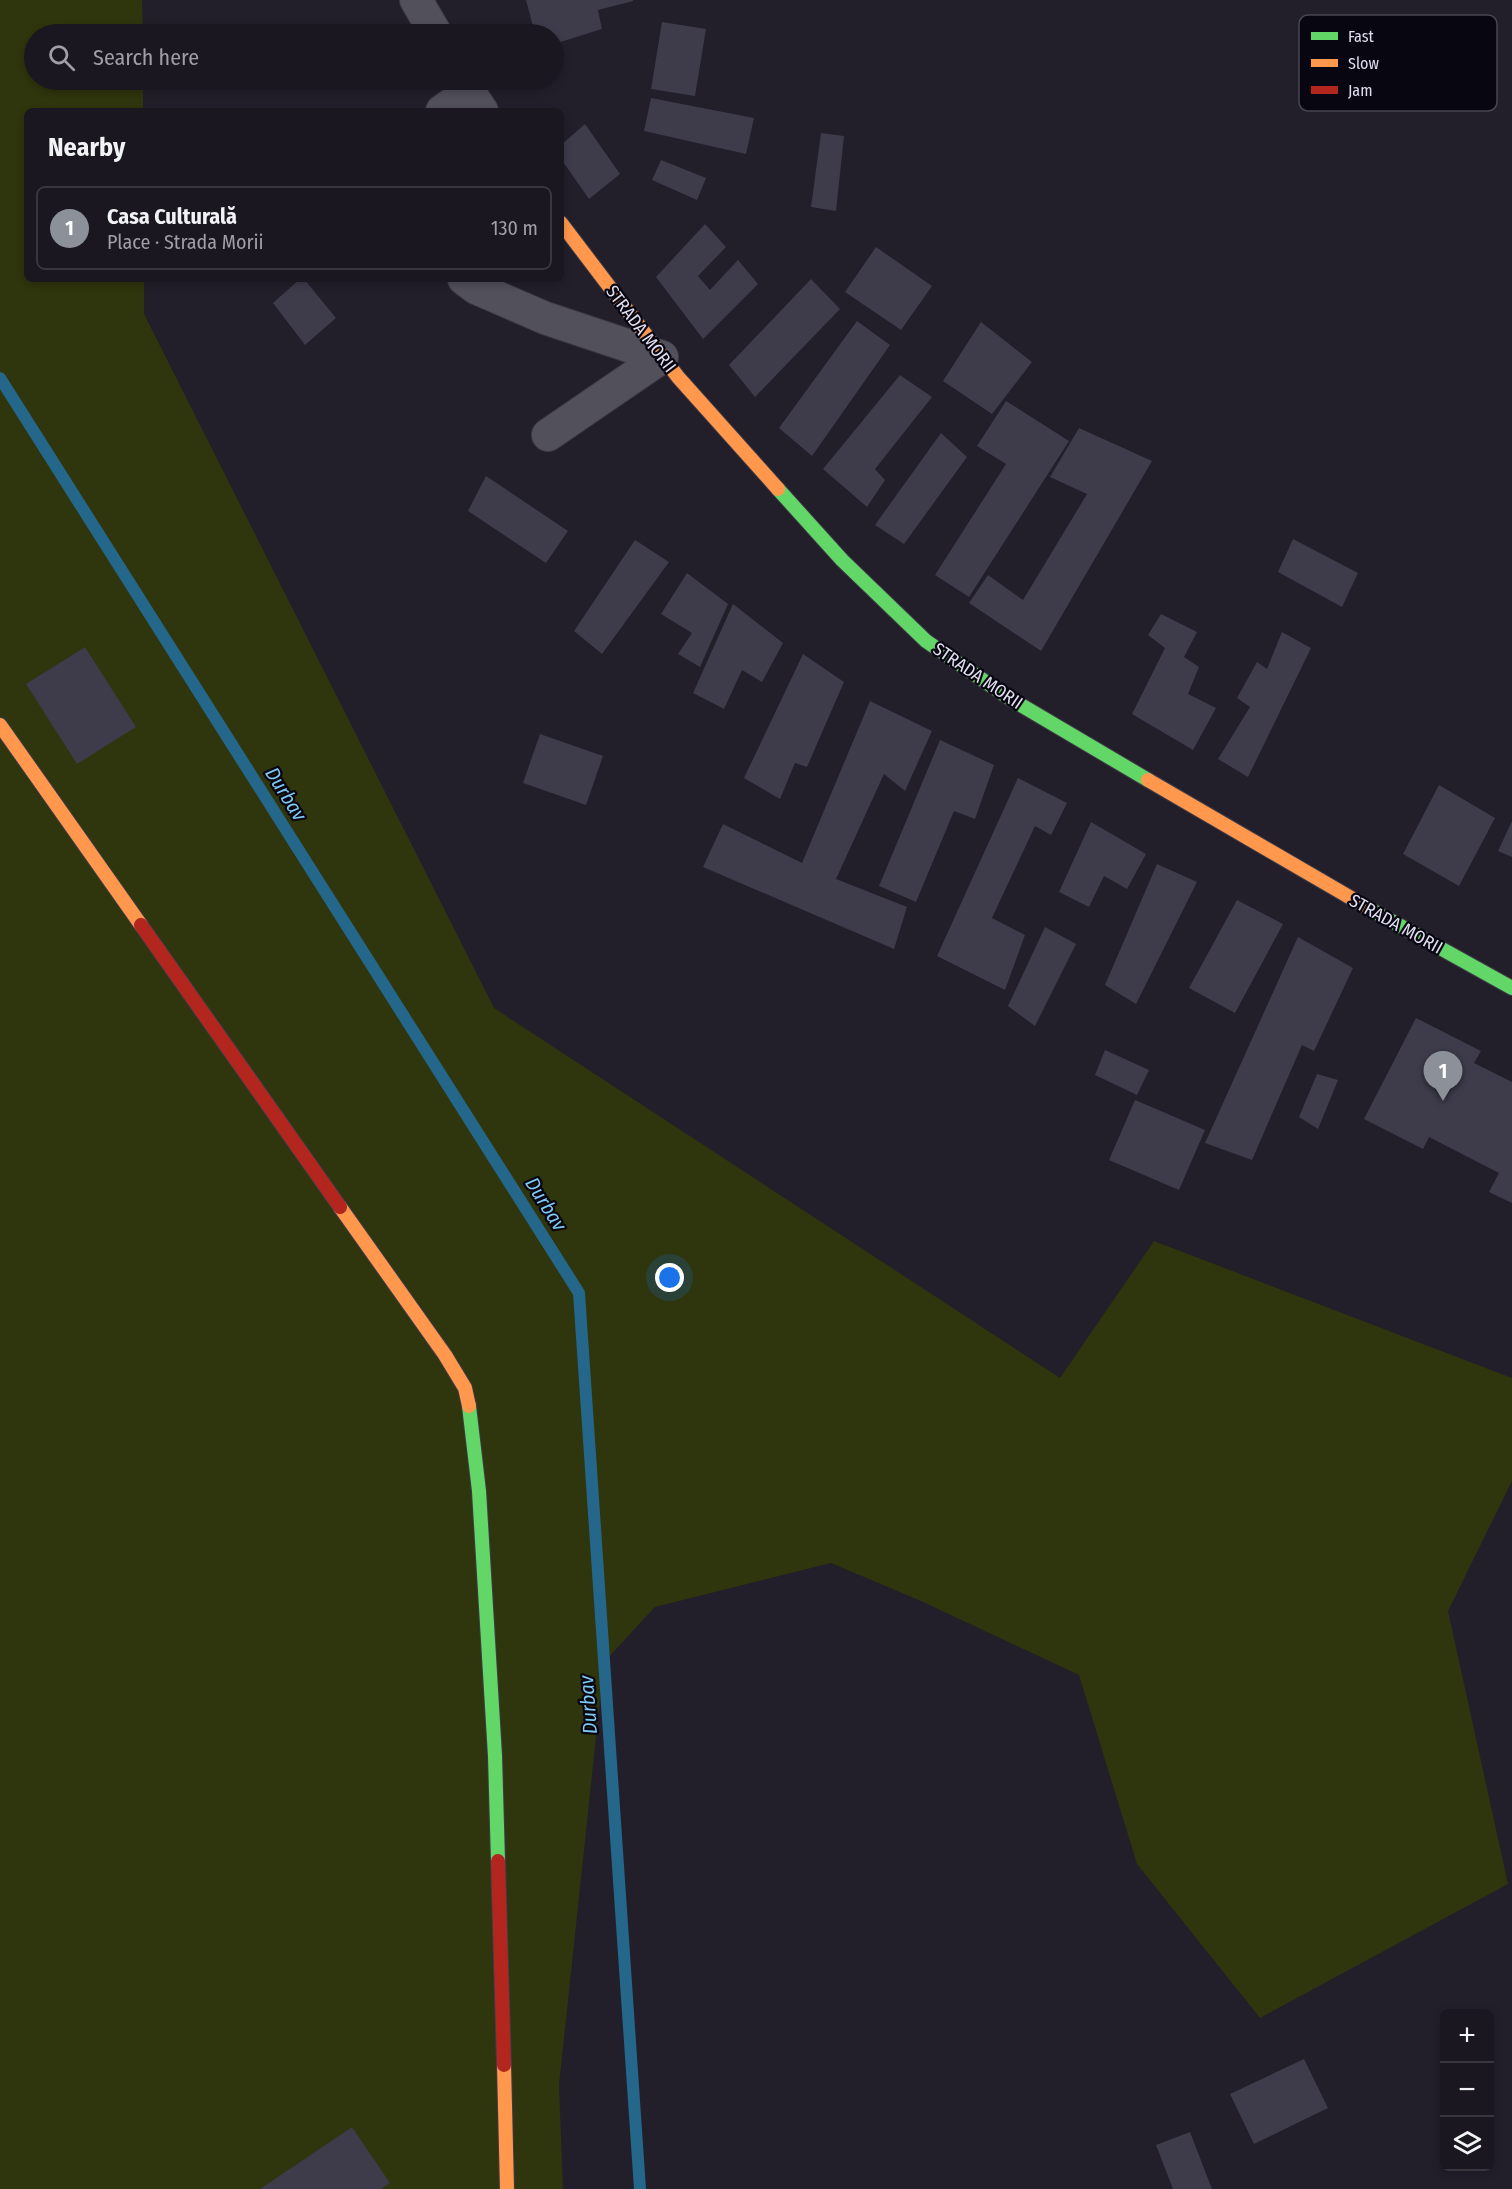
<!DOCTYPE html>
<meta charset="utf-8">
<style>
body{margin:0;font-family:"Fira Sans Condensed",sans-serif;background:#27242d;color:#f1f3f6}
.controls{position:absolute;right:18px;bottom:18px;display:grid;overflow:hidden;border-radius:9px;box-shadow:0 3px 9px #0003}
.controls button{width:54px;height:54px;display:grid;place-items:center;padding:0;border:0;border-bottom:2px solid #38363e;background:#1a1720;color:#f1f3f6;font:30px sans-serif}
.you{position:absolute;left:670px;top:1278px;width:21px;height:21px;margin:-15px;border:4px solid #fff;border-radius:50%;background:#1a73e8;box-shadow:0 0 0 9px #1a73e833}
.badge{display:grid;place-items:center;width:39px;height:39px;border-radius:50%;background:#8c9099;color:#fff;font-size:20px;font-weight:700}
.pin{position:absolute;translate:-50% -50px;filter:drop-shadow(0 2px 3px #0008)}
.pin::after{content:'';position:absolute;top:32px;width:21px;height:18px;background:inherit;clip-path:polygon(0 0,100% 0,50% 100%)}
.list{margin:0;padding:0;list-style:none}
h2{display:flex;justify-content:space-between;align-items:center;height:78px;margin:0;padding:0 24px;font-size:26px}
h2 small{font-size:20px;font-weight:400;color:#9f9fa5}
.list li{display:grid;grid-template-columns:39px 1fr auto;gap:18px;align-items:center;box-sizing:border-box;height:84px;margin:0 12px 12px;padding:0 12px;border:2px solid #38363e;border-radius:9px}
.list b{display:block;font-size:22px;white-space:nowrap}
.list p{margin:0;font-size:20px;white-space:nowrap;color:#9f9fa5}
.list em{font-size:20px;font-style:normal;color:#9f9fa5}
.icon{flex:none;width:33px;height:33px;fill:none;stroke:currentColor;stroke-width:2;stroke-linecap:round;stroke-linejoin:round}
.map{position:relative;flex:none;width:1512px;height:2189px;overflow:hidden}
.search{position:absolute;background:#1a1720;box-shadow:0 3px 9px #0003;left:24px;top:24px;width:540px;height:66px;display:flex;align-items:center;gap:15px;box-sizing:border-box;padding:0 21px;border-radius:33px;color:#9f9fa5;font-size:22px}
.panel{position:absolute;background:#1a1720;box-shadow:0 3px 9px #0003;left:24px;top:108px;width:540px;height:174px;border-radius:9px}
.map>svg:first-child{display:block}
</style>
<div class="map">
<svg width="1512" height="2189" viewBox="0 0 1512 2189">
<rect width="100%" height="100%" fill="#221f2b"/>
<path fill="#2f350c" d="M0,0H142L143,34H34V80H143V111H27V279H144V314L494,1008L1060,1378L1154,1241L1512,1378V1481L1448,1611L1508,1884L1260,2018L1137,1864L1079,1675L921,1601L831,1563L655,1607L604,1662L559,2085L563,2189H0Z"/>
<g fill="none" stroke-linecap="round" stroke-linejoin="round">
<path stroke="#24678a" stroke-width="12" d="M0,378L579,1293L640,2189"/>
</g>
<path fill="#3e3b4b" d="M526,0H633V1L598,10L602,29L554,44V34H535Z
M662,22L706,29L695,96L651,89Z
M651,98L754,118L746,154L644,131Z
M585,124L620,174L589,199L561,159V145Z
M821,133L844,136L836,211L811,207Z
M661,160L706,178L697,200L652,180Z
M705,224L726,247L698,276L710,290L738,260L758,284L703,339L656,277Z
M876,247L932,286L901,330L845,292Z
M300,279H304L336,318L305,345L273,303Z
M811,279L840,309L755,397L729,365Z
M857,321L890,345L812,456L779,428Z
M981,322L1032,362L992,414L943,381Z
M900,375L932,397L875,469L885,480L867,507L823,469Z
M1006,401L1069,441L969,597L935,575L1006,464L977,446Z
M1079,428L1152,461L1041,651L969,603L988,575L1023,600L1087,494L1050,477Z
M941,433L967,457L904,544L875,525Z
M486,476L568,531L546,563L468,511Z
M1293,539L1358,573L1342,607L1278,572Z
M635,540L669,562L602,654L574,631Z
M687,573L728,604L700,667L678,654L692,633L661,614Z
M733,604L783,643L762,682L742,670L724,709L693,693Z
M1161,614L1197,632L1184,657L1199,667L1188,694L1216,708L1193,750L1132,714L1165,648L1148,635Z
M1282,632L1311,648L1248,777L1218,759L1250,707L1237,698L1257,662L1267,669Z
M85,647L136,727L77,764L26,684Z
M803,654L844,682L807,767L795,763L780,799L744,778Z
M870,701L932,731L905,791L884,774L836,879L907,907L894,949L703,867L723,824L802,863Z
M540,734L603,756L586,805L523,783Z
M940,740L994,765L975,819L954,811L916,902L879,886Z
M1018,778L1067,803L1051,835L1035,826L992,918L1025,935L1005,990L937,956Z
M1439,785L1495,818L1459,886L1403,854Z
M1512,821V857L1498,851Z
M1091,822L1146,854L1127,889L1104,876L1089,907L1059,892Z
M1157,864L1197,882L1136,1004L1105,985Z
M1237,900L1283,924L1235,1013L1189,988Z
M1045,927L1076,944L1035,1026L1008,1006Z
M1298,937L1353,968L1314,1051L1302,1045L1252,1160L1205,1143Z
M1416,1018L1481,1051L1474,1063L1512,1082V1203L1489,1192L1499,1173L1429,1137L1423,1149L1364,1119Z
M1105,1050L1149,1070L1137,1095L1095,1075Z
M1317,1074L1338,1080L1318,1129L1299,1117Z
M1135,1100L1205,1130L1179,1190L1109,1160Z
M1304,2059L1328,2108L1254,2144L1230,2094Z
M352,2127L390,2183L381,2189H260Z
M1190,2132L1212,2189H1173L1156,2145Z"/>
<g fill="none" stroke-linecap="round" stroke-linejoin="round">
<g stroke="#3e3b47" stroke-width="34">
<path id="street" d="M416,0L436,34
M461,80L482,111
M442,111L469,92
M464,279L476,288L545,318L662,357
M548,435L662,357"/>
</g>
<g stroke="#3e3b47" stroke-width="16">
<path id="fast" d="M778,489L842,560L926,641L1009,698L1148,780
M1370,909L1512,988
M469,1406L479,1491L495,1756L498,1861"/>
</g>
<g stroke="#3e3b47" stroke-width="16">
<path id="slow" d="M561,223L678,377L778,489
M0,725L141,925
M1148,780L1370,909
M340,1207L445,1355L465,1388L469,1406
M504,2065L507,2189"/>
</g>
<g stroke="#3e3b47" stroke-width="16">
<path id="jam" d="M141,925L340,1207
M498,1861L504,2065"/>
</g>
<use href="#street" stroke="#52515b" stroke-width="32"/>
<use href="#fast" stroke="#63d668" stroke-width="14"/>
<use href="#slow" stroke="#ff974d" stroke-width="14"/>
<use href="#jam" stroke="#b3261e" stroke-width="14"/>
</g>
<g text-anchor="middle" stroke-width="4.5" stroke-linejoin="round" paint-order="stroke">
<g font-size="18" fill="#dfddee" stroke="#080610">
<text transform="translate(641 329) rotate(53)" y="6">STRADA MORII</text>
<text transform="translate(978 676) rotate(34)" y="6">STRADA MORII</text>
<text transform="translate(1396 924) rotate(29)" y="6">STRADA MORII</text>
</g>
<g font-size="20" font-style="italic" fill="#7ecaf5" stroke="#080610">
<text transform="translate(286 794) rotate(58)" y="7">Durbav</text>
<text transform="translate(546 1204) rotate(58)" y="7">Durbav</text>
<text transform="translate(588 1705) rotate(-94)" y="7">Durbav</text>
</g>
</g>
<rect x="1299" y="15" width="198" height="96" rx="9" fill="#080610" stroke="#484653" stroke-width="1.5"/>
<rect x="1311" y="32" width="27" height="8" fill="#63d668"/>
<rect x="1311" y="59" width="27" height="8" fill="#ff974d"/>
<rect x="1311" y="86" width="27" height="8" fill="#b3261e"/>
<g font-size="16" fill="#dfddee">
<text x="1348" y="42">Fast</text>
<text x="1348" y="69">Slow</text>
<text x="1348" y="96">Jam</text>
</g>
</svg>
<div class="controls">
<button>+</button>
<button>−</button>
<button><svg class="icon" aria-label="layers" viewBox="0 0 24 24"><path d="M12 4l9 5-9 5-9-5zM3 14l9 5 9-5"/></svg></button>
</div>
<div class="you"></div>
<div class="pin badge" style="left:1443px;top:1101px">1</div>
<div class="search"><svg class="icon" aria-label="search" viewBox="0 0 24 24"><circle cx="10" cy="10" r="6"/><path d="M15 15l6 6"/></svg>Search here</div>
<section class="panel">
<h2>Nearby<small></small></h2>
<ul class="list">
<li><span class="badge">1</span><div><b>Casa Culturală</b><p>Place · Strada Morii</p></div><em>130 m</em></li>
</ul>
</section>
</div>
